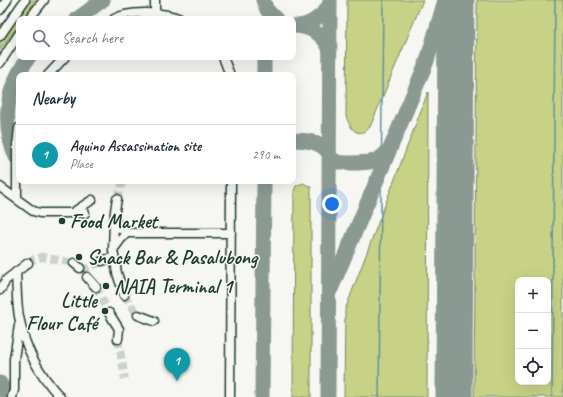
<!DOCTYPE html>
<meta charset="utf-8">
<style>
body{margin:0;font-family:Caveat,sans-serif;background:#f2f2f3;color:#1f2937}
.controls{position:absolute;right:12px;bottom:12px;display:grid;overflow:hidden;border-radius:8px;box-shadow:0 4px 16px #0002}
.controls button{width:36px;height:36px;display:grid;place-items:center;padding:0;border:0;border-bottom:1px solid #e0e1e3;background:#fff;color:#1f2937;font:20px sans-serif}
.you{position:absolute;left:332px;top:204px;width:14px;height:14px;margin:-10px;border:3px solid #fff;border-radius:50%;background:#1a73e8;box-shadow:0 0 0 6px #1a73e833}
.badge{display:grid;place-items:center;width:26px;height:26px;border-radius:50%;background:#1f3d34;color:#fff;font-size:13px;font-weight:700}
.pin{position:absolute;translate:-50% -33px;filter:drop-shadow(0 1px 2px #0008)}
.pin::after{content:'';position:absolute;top:21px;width:14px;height:12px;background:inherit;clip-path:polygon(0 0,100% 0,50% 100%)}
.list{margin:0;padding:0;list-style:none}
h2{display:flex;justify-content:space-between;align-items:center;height:52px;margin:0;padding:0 16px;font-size:17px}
h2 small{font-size:13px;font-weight:400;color:#747a83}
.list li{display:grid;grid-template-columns:26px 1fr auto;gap:12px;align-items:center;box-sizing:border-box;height:60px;padding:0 16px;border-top:1px solid #e0e1e3}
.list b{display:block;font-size:15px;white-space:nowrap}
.list p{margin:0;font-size:13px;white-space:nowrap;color:#747a83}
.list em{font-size:13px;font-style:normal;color:#747a83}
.icon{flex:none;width:22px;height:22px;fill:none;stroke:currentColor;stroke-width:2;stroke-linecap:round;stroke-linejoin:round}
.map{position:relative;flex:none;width:563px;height:397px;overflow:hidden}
.search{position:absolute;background:#fff;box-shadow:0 4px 16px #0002;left:16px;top:16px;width:280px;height:44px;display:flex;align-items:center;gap:10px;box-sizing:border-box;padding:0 14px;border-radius:8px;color:#747a83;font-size:15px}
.panel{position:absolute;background:#fff;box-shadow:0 4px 16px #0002;left:16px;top:72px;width:280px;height:112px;border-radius:8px}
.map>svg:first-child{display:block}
</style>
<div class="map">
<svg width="563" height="397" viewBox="0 0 563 397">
<rect width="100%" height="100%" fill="#f6f6f2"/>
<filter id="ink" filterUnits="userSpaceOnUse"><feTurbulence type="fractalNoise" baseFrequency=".025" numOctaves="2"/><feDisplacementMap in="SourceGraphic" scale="8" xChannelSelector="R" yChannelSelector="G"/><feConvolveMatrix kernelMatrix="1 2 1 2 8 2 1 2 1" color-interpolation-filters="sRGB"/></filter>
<g filter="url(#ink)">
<path fill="#c7d286" stroke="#73885d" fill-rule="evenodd" d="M31,0H36L22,19H19V24L0,50V43Z
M347,0H423L370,127C357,140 350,128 346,116Z
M477,0H563V397H474ZM518,280H548V382H518Z
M428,92L427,397H344L345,310Z
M303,183L311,187V397H293L294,191L296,186Z"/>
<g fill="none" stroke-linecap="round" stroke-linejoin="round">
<path stroke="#5d91a0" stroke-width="1.5" d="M379,397L383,0
M552,397L555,0"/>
<path stroke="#8a9a93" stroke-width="15" d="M263,0L267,10L276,19
M77,19L103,0
M293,26C310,26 325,35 330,51
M296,26C310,26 324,15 330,3
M264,75V57
M293,140C305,140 319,141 327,151C330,155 331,159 335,161C339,163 346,163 351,163C369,163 377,163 390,149
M16,157C1,122 6,87 29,57
M331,289L427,61L445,0
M0,383L8,397
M262,397L264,181
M328,397L330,0"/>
<path stroke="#8a9a93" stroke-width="37" d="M454,397L456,0"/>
<path stroke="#cbd1cc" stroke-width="8" stroke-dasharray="8 4" stroke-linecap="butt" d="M117,199L123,181
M28,263L34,259L42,257L74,263
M82,271L102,261
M96,287L109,313
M124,295L138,315
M118,339L125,379"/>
<g stroke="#1f3d34" stroke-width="11">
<path id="minor" d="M155,0V13
M0,10L7,0
M29,19L44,0
M114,19C129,10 164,12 181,19
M0,36L25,0
M223,57L230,75
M0,63L19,34
M48,75L65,57
M0,187L33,211L40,213H72L92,200
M17,199V147L19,128
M117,199C114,215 111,225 127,233
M72,213H85
M113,250L114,221
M102,261L114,257
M74,263L80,268
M16,272C17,288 16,306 20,321C25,349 41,376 60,397
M87,277L96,287
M6,280L28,263
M0,290L4,284
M124,295L117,273L113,250L121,239L127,233H231
M109,313L119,329L118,339
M138,315L154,321
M12,397L14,390V359L19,325
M230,397L231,181"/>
</g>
<use href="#minor" stroke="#f6f6f2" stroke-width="8"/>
</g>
</g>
<g fill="#1f3d34" stroke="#f6f6f2" stroke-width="1.5">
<circle cx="62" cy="221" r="4"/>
<circle cx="79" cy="257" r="4"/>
<circle cx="106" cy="286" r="4"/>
<circle cx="105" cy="311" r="4"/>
</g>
<g text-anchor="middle" stroke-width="3" stroke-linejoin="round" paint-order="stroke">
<g font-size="20" font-weight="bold" fill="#1f3d34" stroke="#f6f6f2" text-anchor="start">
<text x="70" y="228">Food Market</text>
<text x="87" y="264">Snack Bar &amp; Pasalubong</text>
<text x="114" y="293">NAIA Terminal 1</text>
<text x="97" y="307" text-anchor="end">Little<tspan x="97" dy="23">Flour Café</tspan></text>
</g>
</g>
</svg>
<div class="controls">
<button>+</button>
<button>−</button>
<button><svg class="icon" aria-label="locate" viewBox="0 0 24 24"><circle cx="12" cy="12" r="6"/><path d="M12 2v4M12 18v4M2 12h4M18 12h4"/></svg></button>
</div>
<div class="you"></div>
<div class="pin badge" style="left:177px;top:381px;background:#0f9aa8">1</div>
<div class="search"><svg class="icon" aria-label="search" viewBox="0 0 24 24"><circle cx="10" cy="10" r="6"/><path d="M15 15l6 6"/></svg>Search here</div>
<section class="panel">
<h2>Nearby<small></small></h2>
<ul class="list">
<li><span class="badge" style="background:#0f9aa8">1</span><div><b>Aquino Assassination site</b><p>Place</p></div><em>290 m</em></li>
</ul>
</section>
</div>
